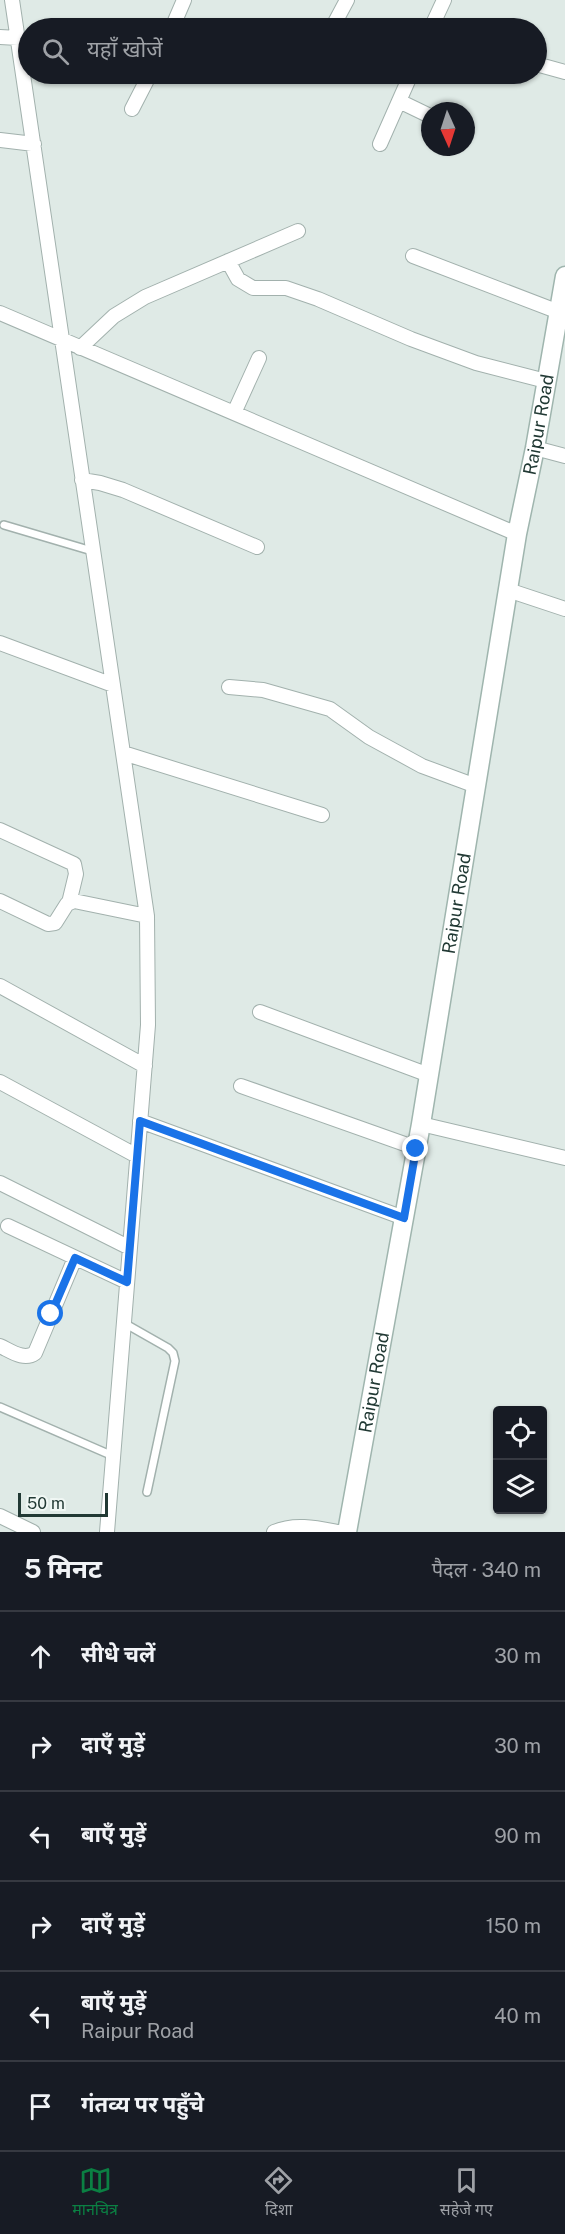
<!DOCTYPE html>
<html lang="hi">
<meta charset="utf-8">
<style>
body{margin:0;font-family:"Public Sans","Noto Sans Devanagari",sans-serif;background:#20242c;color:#f1f3f6}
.controls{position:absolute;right:18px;bottom:18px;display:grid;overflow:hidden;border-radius:6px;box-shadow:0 2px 4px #0004}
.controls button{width:54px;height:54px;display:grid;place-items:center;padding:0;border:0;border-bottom:2px solid #363941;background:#171b24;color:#f1f3f6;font:30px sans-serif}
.compass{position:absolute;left:421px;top:102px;width:54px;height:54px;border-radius:50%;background:#171b24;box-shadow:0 2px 4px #0004;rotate:177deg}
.scale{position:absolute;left:18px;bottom:15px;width:90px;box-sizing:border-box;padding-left:6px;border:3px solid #213934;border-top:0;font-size:16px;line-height:21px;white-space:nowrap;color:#213934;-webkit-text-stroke:4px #f0f7f4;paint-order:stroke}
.stop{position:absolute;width:18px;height:18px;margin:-14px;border:4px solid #1a73e8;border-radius:50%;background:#fff}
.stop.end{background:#1a73e8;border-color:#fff;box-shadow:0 2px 6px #0008}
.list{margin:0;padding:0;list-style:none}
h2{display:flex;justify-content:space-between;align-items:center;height:78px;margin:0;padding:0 24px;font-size:26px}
h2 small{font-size:20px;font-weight:400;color:#9ea1a6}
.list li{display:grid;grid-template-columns:39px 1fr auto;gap:18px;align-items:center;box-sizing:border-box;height:90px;padding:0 24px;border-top:2px solid #363941}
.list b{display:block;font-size:22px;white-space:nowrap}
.list p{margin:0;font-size:20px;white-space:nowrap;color:#9ea1a6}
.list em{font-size:20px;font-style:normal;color:#9ea1a6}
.icon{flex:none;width:33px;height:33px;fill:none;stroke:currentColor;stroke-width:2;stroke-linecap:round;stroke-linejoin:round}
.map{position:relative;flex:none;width:565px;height:1532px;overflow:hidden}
.search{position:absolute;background:#171b24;box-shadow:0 2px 4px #0004;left:18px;right:18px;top:18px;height:66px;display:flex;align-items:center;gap:15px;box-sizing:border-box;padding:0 21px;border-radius:33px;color:#9ea1a6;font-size:22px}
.sheet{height:618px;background:#171b24}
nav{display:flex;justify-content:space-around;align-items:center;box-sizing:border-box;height:84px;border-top:2px solid #363941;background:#171b24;font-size:16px;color:#9ea1a6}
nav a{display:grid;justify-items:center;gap:3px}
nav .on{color:#0b8043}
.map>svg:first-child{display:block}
</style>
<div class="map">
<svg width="565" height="1532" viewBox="0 0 565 1532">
<rect width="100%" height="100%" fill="#dfeae6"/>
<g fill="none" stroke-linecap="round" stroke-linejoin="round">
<g stroke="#a2b1ad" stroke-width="10">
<path id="lane" d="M4,525L92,551
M124,1323L168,1348L173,1353L175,1361L147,1492
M0,1407L113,1456"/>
</g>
<g stroke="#a2b1ad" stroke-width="16">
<path id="street" d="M12,0L147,916L148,1025L107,1532
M172,28L184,0
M332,28L347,0
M431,28L444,0
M0,37L18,38
M536,64L565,72
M399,101L430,116
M132,109L150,74
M0,140L34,144
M380,144L411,74
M413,256L559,312
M228,261L238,279L253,288H286L318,299L411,339L476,363L546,381
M0,313L517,534
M80,348L114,316L145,297L298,231
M234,413L259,358
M535,448L565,456
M82,480L100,483L123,490L257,547
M508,590L565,609
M0,643L113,685
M229,687L263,690L330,709L369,737L422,766L476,786
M123,753L322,815
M0,830L74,864L76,874L69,903
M0,901L48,924L55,923L67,904L74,901L147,916
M0,986L145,1066
M260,1012L429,1075
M0,1082L137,1156
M241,1086L416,1148
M140,1121L404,1218
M421,1124L565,1158
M0,1183L130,1248
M8,1226L127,1282
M0,1346C11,1351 24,1361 35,1353L75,1258
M0,1516L33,1532
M274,1532C295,1523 317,1528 338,1532"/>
</g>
<g stroke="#9fb5ae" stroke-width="21">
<g id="secondary">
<path id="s1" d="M347,1532L421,1124L517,534L535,448L565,276"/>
</g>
</g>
<use href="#lane" stroke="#fff" stroke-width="7"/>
<use href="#street" stroke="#fff" stroke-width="14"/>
<use href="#secondary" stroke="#fff" stroke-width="18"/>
</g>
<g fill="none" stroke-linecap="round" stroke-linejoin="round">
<path stroke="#1a73e8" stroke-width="8" d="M51,1314L75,1258L127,1282L140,1121L404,1218L416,1149"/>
</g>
<g text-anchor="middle" stroke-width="4.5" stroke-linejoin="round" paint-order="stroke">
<g font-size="18" fill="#213934" stroke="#f0f7f4">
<text dy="6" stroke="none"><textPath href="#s1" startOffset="1124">Raipur Road</textPath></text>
<text dy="6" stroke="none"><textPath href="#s1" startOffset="638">Raipur Road</textPath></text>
<text dy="6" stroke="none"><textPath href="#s1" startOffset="152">Raipur Road</textPath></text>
</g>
</g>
</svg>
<div class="controls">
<button><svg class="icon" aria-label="locate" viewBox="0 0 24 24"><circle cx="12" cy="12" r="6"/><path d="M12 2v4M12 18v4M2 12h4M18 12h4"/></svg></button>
<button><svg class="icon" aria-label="layers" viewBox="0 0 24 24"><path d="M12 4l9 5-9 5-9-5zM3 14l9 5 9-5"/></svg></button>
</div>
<svg class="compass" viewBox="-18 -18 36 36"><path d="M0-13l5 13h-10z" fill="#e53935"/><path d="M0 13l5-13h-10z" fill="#9ea1a6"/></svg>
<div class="scale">50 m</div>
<div class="stop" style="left:51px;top:1314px"></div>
<div class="stop end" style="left:416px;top:1149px"></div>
<div class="search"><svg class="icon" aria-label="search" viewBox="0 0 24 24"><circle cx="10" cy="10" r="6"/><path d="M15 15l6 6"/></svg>यहाँ खोजें</div>
</div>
<section class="sheet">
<h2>5 मिनट<small>पैदल · 340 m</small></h2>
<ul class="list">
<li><svg class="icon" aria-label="ahead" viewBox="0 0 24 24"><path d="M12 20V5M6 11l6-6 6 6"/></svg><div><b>सीधे चलें</b></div><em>30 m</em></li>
<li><svg class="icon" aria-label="right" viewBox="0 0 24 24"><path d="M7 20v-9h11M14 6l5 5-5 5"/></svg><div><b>दाएँ मुड़ें</b></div><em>30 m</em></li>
<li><svg class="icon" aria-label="left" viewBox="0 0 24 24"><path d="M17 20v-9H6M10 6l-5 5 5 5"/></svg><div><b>बाएँ मुड़ें</b></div><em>90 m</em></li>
<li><svg class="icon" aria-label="right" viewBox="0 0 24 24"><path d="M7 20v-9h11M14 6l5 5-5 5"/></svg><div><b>दाएँ मुड़ें</b></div><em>150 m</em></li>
<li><svg class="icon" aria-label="left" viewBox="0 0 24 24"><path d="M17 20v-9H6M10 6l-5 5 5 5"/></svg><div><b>बाएँ मुड़ें</b><p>Raipur Road</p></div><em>40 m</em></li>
<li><svg class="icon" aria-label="arrive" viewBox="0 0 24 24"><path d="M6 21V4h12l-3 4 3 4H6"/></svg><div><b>गंतव्य पर पहुँचे</b></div></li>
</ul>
</section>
<nav>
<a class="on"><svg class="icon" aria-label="map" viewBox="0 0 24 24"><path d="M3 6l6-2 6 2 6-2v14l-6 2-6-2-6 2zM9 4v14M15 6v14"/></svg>मानचित्र</a>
<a><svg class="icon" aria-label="directions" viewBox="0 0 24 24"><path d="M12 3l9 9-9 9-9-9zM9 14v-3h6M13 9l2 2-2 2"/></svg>दिशा</a>
<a><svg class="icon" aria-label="saved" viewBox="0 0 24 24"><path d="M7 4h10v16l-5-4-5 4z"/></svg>सहेजे गए</a>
</nav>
